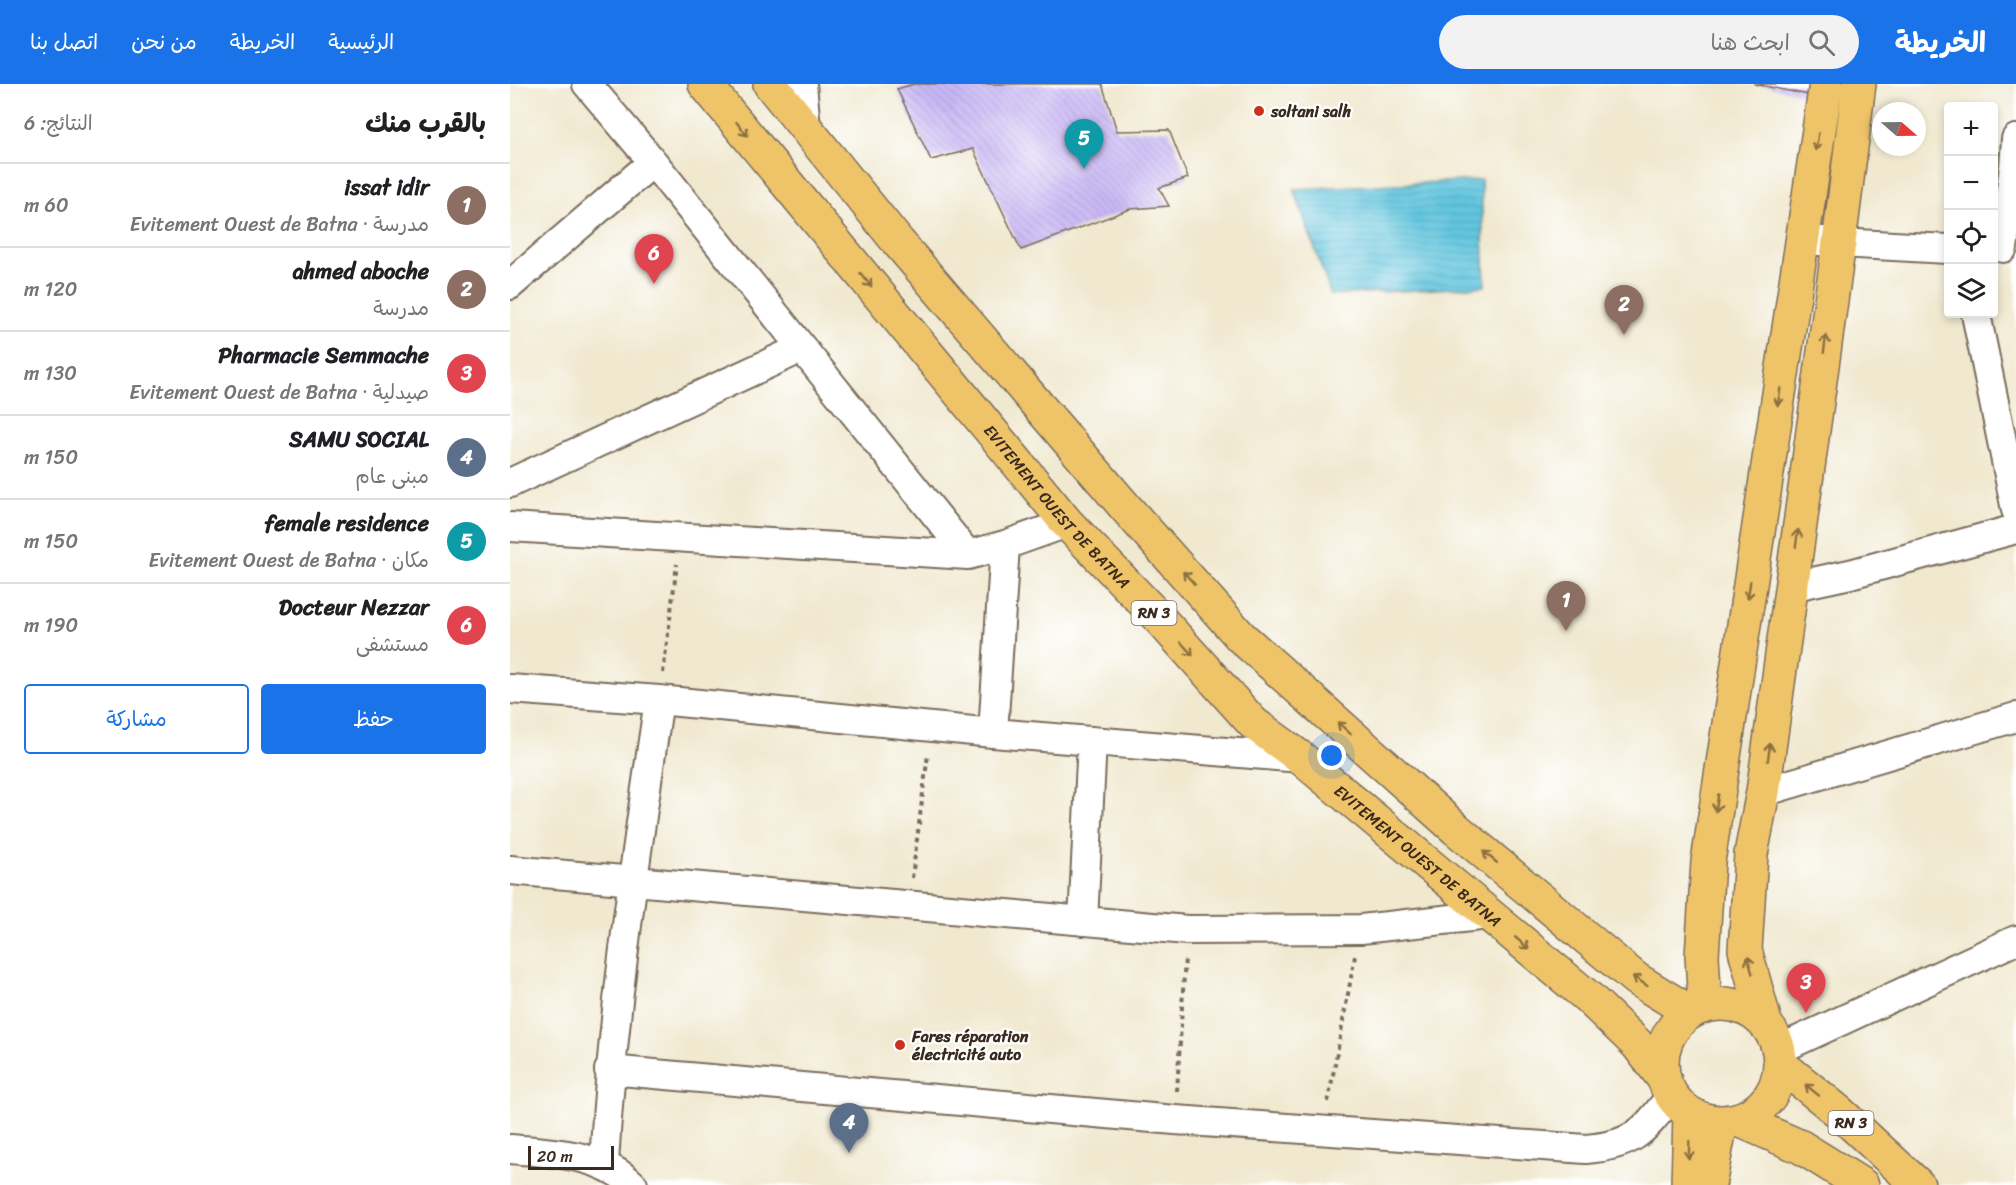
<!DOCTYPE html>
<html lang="ar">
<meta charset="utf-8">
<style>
body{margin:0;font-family:Sriracha,"Playpen Sans Arabic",sans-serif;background:#f2f2f2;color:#202124;direction:rtl}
.controls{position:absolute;right:18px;top:18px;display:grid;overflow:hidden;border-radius:6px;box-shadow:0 3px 9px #0003}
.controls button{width:54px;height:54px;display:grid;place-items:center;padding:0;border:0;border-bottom:2px solid #e0e0e0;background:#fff;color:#202124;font:30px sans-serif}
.compass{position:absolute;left:1362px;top:18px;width:54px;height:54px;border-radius:50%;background:#fff;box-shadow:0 3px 9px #0003;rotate:110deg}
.scale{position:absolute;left:18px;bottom:15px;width:86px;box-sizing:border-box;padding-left:6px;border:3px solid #3b2a1e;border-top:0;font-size:16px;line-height:21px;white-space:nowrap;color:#3b2a1e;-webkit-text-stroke:4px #fff;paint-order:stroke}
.you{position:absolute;left:822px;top:672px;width:21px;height:21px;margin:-15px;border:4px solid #fff;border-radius:50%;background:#1a73e8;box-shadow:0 0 0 9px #1a73e833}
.badge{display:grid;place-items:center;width:39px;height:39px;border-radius:50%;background:#1a73e8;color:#fff;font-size:20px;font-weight:700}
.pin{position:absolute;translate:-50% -50px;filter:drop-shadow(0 2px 3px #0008)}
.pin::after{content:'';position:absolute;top:32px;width:21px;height:18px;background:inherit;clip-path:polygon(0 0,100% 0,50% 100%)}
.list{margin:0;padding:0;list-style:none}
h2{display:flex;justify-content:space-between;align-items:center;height:78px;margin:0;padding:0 24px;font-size:26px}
h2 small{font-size:20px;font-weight:400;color:#757577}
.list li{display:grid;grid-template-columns:39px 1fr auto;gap:18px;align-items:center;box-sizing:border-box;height:84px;padding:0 24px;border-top:2px solid #e0e0e0}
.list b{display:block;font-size:22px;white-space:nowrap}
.list p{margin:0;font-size:20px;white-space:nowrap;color:#757577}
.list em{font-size:20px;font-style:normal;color:#757577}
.actions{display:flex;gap:12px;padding:18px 24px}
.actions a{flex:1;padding:14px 0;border:2px solid #1a73e8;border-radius:6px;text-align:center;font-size:21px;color:#1a73e8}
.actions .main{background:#1a73e8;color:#fff}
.icon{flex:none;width:33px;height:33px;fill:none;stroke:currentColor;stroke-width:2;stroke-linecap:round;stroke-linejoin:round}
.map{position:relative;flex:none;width:1506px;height:1101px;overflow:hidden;direction:ltr}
header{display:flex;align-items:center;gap:36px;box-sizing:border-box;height:84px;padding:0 30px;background:#1a73e8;color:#fff}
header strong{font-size:28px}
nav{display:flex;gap:33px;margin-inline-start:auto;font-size:21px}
.search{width:420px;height:54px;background:#f2f2f2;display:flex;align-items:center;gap:15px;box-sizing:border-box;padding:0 21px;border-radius:33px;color:#757577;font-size:22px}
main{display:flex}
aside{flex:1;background:#fff}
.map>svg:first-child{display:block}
</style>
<header>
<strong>الخريطة</strong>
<div class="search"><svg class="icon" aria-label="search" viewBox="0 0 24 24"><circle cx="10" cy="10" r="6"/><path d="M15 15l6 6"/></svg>ابحث هنا</div>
<nav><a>الرئيسية</a><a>الخريطة</a><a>من نحن</a><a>اتصل بنا</a></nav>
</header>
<main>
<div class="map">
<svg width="1506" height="1101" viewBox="0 0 1506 1101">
<defs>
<pattern id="water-rules" width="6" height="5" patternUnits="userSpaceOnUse" patternTransform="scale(1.5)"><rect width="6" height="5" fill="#61c6df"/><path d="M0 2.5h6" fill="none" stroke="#55aabf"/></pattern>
<pattern id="building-back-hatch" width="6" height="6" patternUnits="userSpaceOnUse" patternTransform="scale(1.5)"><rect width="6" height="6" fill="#c9b8f6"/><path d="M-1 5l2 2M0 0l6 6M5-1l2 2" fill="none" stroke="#ae9ed2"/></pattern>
</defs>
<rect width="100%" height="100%" fill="#fff"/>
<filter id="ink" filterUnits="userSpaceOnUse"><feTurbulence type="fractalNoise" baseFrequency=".0167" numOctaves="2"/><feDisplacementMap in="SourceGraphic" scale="12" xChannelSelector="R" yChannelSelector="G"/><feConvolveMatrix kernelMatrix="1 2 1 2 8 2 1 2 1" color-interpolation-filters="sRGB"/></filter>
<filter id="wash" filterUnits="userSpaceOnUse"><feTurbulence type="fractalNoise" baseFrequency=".008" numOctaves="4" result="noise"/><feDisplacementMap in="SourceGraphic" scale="24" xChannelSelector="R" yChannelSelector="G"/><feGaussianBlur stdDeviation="1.35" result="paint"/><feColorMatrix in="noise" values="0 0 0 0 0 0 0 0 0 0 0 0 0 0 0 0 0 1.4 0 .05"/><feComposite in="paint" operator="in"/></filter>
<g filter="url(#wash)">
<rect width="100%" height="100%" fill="#f0e8cf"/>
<path fill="url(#water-rules)" stroke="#4e787e" stroke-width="1.5" d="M971,96L975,202L821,211L784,105Z"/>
<g id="blocks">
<path fill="url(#building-back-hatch)" d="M404,0H592L607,47L659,46L678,94L649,104L659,122L620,125L511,166L463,65L421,76L387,5Z
M1244,0H1307L1304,12Z"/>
</g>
</g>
<g filter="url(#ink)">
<use href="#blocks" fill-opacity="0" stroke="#7a6c5c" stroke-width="1.5"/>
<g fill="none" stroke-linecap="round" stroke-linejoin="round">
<g stroke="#7a6c5c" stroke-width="32">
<path id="minor" d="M77,0L143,78L458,471
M292,0L296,44
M1504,83L1506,55
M1292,155L1329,159L1438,165
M1493,164L1504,83H1506
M0,201L143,78
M1466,230L1506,426
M0,399L292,264
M0,443L458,471L495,461L557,439
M1280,503L1340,490L1506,445
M0,605L149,616L483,649L791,674
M483,649L495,461
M1253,708L1506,633
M0,786L677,846L851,845L979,831
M573,837L582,657
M1270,965L1506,856
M99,986L665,1036L1076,1065C1124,1061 1133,1048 1161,1012
M0,1065C43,1069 91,1069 123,1101
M94,1079C103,924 126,770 149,616"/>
</g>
<g stroke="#7a6c5c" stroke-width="36">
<path id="major" d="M1195,921L1192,872L1198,778L1316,0
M1255,938L1235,866L1241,770L1253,708L1329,159L1349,0
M1178,1101L1180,1030
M1199,1101L1211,1039"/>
</g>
<g stroke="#7a6c5c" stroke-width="36">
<g id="highway">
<path id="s1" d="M195,0L557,439L648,533L743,639L791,674L1079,914L1127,960L1154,995"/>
<path d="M260,0L388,158L616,424L731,553L946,745L1126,895L1180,928"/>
<circle cx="1211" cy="979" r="59"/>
<path d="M1271,981L1329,1028L1408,1101"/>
<path d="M1229,1036L1291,1063L1352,1101"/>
</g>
</g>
<path stroke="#7a6c5c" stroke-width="4" stroke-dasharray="4.5 4.5" stroke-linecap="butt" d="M153,589L167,480
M402,794L418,670
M667,1007L675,874
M818,1018L845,872"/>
<use href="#minor" stroke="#fff" stroke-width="28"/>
<use href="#major" stroke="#efc469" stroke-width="33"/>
<use href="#highway" stroke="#efc469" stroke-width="33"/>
</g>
<defs><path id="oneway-shaft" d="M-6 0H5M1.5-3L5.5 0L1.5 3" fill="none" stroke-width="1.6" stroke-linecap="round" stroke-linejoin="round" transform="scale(1.5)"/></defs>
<g stroke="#8c6f40">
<use href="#oneway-shaft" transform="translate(232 45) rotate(51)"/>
<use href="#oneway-shaft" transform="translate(1307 58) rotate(99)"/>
<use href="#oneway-shaft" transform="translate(356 196) rotate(51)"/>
<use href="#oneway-shaft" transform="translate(1315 260) rotate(-82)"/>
<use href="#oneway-shaft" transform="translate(1269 313) rotate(99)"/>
<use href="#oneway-shaft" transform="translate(1287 454) rotate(-82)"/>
<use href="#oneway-shaft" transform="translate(679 494) rotate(-132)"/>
<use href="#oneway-shaft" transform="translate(1239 506) rotate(99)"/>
<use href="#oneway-shaft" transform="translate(677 565) rotate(48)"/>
<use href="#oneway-shaft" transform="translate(834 644) rotate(-138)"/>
<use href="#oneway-shaft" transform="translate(1259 668) rotate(-82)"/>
<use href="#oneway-shaft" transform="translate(1207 719) rotate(99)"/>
<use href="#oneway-shaft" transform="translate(980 773) rotate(-140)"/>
<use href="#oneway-shaft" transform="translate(1012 859) rotate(40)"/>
<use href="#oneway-shaft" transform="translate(1240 881) rotate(-105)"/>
<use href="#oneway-shaft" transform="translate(1130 897) rotate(-146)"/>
<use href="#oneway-shaft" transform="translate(1302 1006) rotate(-141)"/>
<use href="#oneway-shaft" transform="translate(1179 1066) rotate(92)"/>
</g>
</g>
<g fill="#c8321e" stroke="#fff" stroke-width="2">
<circle cx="749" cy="27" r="6"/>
<circle cx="390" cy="961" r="6"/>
</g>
<g text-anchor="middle" stroke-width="4.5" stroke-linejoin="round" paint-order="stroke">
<g fill="#fff" stroke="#766a62" stroke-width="1.5">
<rect x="621.5" y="517" width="45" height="24" rx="4.5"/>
<rect x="1318.5" y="1027" width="45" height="24" rx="4.5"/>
</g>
<g font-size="15" font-weight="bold" fill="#3b2a1e">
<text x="644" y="534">RN 3</text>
<text x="1341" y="1044">RN 3</text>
</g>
<g font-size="16" font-weight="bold" fill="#3b2a1e" stroke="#fff" text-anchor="start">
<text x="761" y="33">soltani salh</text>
<text x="402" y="958">Fares réparation<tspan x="402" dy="18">électricité auto</tspan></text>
</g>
<g font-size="16" fill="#3b2a1e" stroke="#fff">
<text dy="6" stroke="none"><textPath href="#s1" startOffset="550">EVITEMENT OUEST DE BATNA</textPath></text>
<text dy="6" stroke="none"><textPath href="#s1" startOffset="1054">EVITEMENT OUEST DE BATNA</textPath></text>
</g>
</g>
</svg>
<div class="controls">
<button>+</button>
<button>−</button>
<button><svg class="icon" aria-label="locate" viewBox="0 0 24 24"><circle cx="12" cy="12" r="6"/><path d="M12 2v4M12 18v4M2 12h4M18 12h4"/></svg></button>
<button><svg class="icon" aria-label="layers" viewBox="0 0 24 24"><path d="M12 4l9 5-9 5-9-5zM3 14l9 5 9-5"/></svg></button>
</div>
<svg class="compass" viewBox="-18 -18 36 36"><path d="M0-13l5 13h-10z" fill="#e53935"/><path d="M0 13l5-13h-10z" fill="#757577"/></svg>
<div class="scale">20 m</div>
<div class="you"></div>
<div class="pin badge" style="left:1056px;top:547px;background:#8d6e63">1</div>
<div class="pin badge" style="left:1114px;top:251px;background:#8d6e63">2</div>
<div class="pin badge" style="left:1296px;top:929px;background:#e0444e">3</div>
<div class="pin badge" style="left:339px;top:1069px;background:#5c6f8a">4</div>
<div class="pin badge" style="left:574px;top:85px;background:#0f9aa8">5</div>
<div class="pin badge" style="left:144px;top:200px;background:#e0444e">6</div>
</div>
<aside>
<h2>بالقرب منك<small>النتائج: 6</small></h2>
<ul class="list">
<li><span class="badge" style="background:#8d6e63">1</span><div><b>issat idir</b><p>مدرسة · Evitement Ouest de Batna</p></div><em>60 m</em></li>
<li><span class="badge" style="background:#8d6e63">2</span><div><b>ahmed aboche</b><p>مدرسة</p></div><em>120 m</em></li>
<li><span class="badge" style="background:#e0444e">3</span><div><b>Pharmacie Semmache</b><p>صيدلية · Evitement Ouest de Batna</p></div><em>130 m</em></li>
<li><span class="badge" style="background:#5c6f8a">4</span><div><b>SAMU SOCIAL</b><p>مبنى عام</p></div><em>150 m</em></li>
<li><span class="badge" style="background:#0f9aa8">5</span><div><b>female residence</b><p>مكان · Evitement Ouest de Batna</p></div><em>150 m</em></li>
<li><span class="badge" style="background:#e0444e">6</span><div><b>Docteur Nezzar</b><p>مستشفى</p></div><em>190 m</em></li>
</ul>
<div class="actions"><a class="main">حفظ</a><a>مشاركة</a></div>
</aside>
</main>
